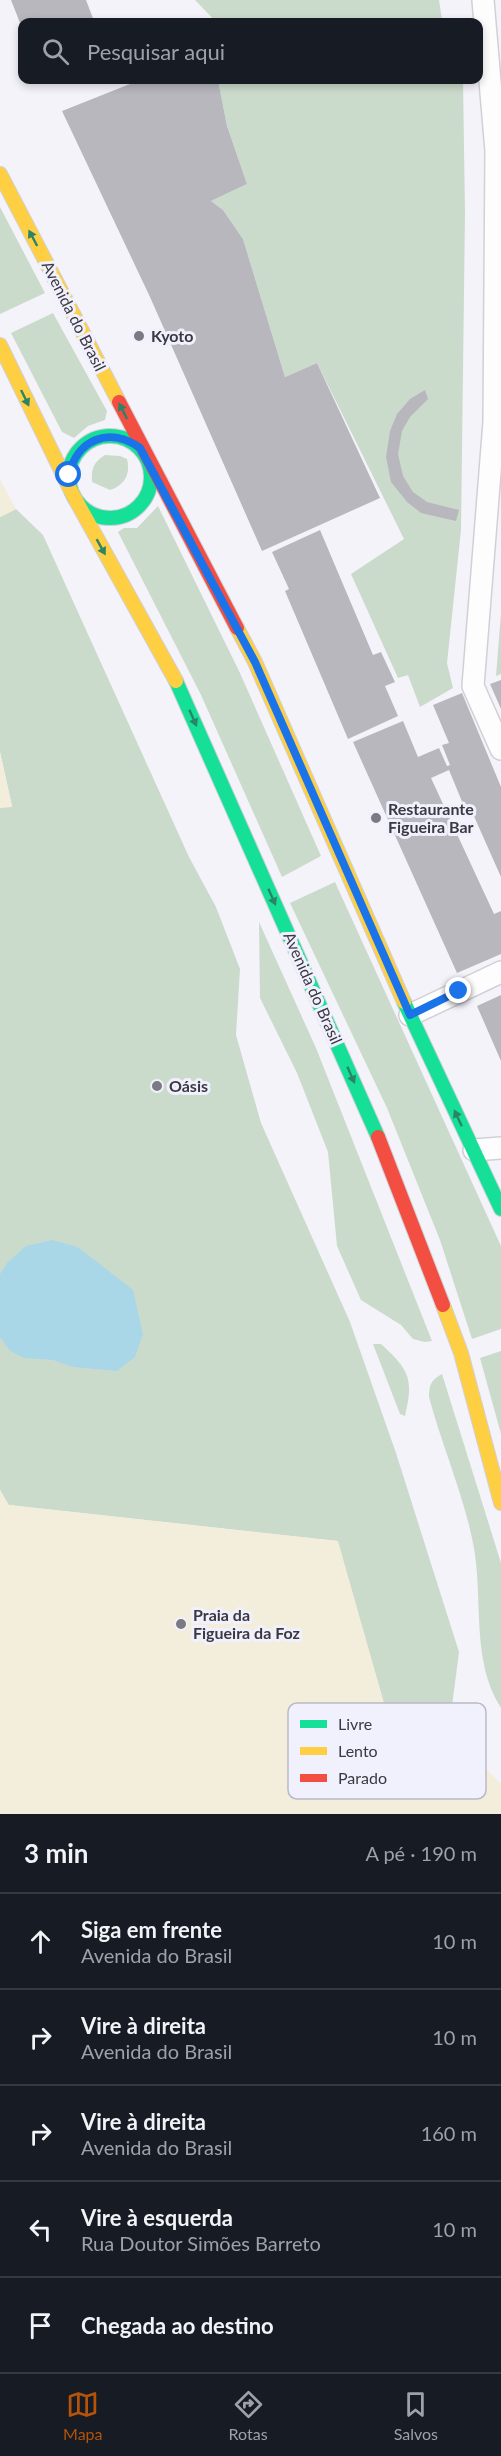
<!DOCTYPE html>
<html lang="pt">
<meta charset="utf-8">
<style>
body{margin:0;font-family:Lato,sans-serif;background:#242831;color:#f1f3f6}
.stop{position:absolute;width:18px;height:18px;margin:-14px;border:4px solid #1a73e8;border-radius:50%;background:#fff}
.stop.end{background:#1a73e8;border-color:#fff;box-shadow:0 2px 6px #0008}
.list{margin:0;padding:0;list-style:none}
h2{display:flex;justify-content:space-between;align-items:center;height:78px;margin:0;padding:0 24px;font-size:26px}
h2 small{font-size:20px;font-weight:400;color:#9ea1a6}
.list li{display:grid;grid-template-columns:39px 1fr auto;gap:18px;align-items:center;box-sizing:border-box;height:96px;padding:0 24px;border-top:2px solid #363941}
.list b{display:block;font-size:22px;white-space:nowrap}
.list p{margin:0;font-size:20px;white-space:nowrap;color:#9ea1a6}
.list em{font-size:20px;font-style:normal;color:#9ea1a6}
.icon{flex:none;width:33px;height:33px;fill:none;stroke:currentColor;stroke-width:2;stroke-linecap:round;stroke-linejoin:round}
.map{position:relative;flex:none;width:501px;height:1814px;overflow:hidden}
.search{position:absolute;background:#171b24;box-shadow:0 3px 9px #0003;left:18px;right:18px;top:18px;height:66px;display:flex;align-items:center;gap:15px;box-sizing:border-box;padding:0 21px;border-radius:12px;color:#9ea1a6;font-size:22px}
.sheet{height:558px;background:#171b24}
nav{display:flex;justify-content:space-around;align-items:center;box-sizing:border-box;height:84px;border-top:2px solid #363941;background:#171b24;font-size:16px;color:#9ea1a6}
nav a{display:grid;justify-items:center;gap:3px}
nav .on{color:#b45309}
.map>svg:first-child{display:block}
</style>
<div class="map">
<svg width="501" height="1814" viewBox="0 0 501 1814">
<rect width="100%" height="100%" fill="#f4f3fa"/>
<path fill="#cbdbcb" d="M195,0H439L442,20H462V22H216Z
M218,80H463L465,213L461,530L447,663L453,688L420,707L408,675L398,678L351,574L404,539L317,363L285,377L243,239L223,210L211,201L247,184L227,126Z
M0,207L45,293L0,314Z
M53,313L107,411L105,420L88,426L74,438L62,432L11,333Z
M105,455L120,456L127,459C131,475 124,485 110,490L92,482C91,468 94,462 105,455Z
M158,506L240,673L321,856L282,877L201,695L118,532L124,528H137Z
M16,509L43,535L189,857L216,907L240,969L236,1035L261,1123L350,1322L396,1453L459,1652L452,1706L389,1721L337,1541L8,1505L0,1490V808L12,806L0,752V517Z
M501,613V674L496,676Z
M335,882L501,1246V1329L472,1339L440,1240L387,1108L290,903Z
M259,922L316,1048L432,1341L425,1342L413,1339L401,1325L361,1300L337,1246L328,1152L297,1073L260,998Z
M373,1344H381C409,1370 414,1378 405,1416L400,1414Z
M501,1351V1434L480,1358Z
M442,1374L501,1563V1708C470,1660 484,1597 473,1543C463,1493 442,1446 429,1397C429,1385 431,1380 442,1374Z"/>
<path fill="#f3eddc" d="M0,479L16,509L0,517Z
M0,752L12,807L0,808Z
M0,1490L9,1505L338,1541L389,1721L452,1706L478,1760L501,1784V1814H0Z"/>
<path fill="#aad7e8" d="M52,1240L78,1247L133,1290L143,1334L135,1357L117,1371L73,1367L53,1360L24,1358L10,1351L0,1337V1274L7,1263L26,1246Z"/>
<path fill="#b8b7be" d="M11,0H86L94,21L22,22V28Z
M140,80H218L227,126L247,184L211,201L223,210L243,239L285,377L317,363L380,498L262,551L150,297L62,111Z
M425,390L428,399L410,417L402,431L398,454L403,476L413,492L427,502L459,510L456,521L421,513L407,502L391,482L386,457L390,431L397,414L410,399Z
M320,530L373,655L381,652L395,682L385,686L398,716L348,739L285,591L289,589L272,552Z
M501,680V709L490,684Z
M462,693L501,787V877L473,814L468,816L449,770L431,778L494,914L501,911V954L457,973L353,742L403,721L418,757L439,748L447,766L450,765L442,745L449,743L433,705Z
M501,995V1061L477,1006Z"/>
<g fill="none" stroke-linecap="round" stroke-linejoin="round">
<g stroke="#d1d0d7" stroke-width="24">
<path id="street" d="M483,0L496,151L494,422L473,686L501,749
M410,1015L501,972
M474,1150L501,1148"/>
</g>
<g stroke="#d1d0d7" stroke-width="16">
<path id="fast" d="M69 477a41 41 0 1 1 82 0a41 41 0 1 1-82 0Z
M176,681L378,1137
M404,1002L501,1209"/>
</g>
<g stroke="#d1d0d7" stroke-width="16">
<path id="slow" d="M0,174L119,402
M0,345L73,495L176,681
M237,628L255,662L404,1002
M443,1305L461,1353L501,1503"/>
</g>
<g stroke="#d1d0d7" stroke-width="16">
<path id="jam" d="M119,402L237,628
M378,1137L443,1305"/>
</g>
<use href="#street" stroke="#fdfdfe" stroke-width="21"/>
<use href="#fast" stroke="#16e098" stroke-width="14"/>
<use href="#slow" stroke="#ffcf43" stroke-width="14"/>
<use href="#jam" stroke="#f24e42" stroke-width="14"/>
</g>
<defs><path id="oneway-solid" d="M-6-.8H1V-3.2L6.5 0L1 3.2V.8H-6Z" transform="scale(1.5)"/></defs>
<g fill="#2a8468">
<use href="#oneway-solid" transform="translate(33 238) rotate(-118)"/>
<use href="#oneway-solid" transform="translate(25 398) rotate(64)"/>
<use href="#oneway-solid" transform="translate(123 411) rotate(-117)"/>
<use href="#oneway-solid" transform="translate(101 547) rotate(61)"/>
<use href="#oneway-solid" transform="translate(193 718) rotate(66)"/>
<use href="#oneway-solid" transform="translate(272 897) rotate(66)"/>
<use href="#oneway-solid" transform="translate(351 1075) rotate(66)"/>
<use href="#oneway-solid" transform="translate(458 1118) rotate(-115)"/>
</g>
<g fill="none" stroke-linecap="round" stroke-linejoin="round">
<path stroke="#1a73e8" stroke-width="8" d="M69,475C77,439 110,426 140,448L255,662L410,1015L459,991"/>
</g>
<g fill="#7b7a82" stroke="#f1f0fd" stroke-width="2">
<circle cx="139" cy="336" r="6"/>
<circle cx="376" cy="818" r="6"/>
<circle cx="157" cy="1086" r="6"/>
<circle cx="181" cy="1624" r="6"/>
</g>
<g text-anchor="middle" stroke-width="6" stroke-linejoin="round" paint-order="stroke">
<g font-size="16" fill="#3a3941" stroke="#f1f0fd">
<text transform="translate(74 316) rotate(63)" y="6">Avenida do Brasil</text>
<text transform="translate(313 988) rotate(66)" y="6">Avenida do Brasil</text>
</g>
<g font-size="16" font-weight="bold" fill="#3a3941" stroke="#f1f0fd" text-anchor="start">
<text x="151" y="342">Kyoto</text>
<text x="388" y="815">Restaurante<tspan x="388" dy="18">Figueira Bar</tspan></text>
<text x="169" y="1092">Oásis</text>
<text x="193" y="1621">Praia da<tspan x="193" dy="18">Figueira da Foz</tspan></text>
</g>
</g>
<rect x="288" y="1703" width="198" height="96" rx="9" fill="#f1f0fd" stroke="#bab9c5" stroke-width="1.5"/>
<rect x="300" y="1720" width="27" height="8" fill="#16e098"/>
<rect x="300" y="1747" width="27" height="8" fill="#ffcf43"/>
<rect x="300" y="1774" width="27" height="8" fill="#f24e42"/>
<g font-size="16" fill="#3a3941">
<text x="338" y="1730">Livre</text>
<text x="338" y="1757">Lento</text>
<text x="338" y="1784">Parado</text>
</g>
</svg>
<div class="stop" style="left:69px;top:475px"></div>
<div class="stop end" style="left:459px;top:991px"></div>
<div class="search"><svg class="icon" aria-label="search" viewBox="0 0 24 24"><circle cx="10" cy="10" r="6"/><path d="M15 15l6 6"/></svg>Pesquisar aqui</div>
</div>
<section class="sheet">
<h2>3 min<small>A pé · 190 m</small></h2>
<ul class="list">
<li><svg class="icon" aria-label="ahead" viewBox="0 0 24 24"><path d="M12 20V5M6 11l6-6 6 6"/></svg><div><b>Siga em frente</b><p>Avenida do Brasil</p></div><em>10 m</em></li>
<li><svg class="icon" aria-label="right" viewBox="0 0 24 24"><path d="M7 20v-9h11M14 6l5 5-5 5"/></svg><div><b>Vire à direita</b><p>Avenida do Brasil</p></div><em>10 m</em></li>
<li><svg class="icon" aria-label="right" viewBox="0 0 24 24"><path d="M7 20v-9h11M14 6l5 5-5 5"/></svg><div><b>Vire à direita</b><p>Avenida do Brasil</p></div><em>160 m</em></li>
<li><svg class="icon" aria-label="left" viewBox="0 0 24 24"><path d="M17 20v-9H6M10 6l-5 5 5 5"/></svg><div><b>Vire à esquerda</b><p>Rua Doutor Simões Barreto</p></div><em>10 m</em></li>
<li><svg class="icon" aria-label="arrive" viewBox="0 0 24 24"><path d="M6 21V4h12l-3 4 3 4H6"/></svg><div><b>Chegada ao destino</b></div></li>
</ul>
</section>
<nav>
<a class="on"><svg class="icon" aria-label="map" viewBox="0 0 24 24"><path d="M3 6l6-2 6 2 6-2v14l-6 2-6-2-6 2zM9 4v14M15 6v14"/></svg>Mapa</a>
<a><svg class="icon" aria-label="directions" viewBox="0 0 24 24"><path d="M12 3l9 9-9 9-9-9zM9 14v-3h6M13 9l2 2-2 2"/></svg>Rotas</a>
<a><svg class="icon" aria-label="saved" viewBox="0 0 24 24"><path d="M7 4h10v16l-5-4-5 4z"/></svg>Salvos</a>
</nav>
